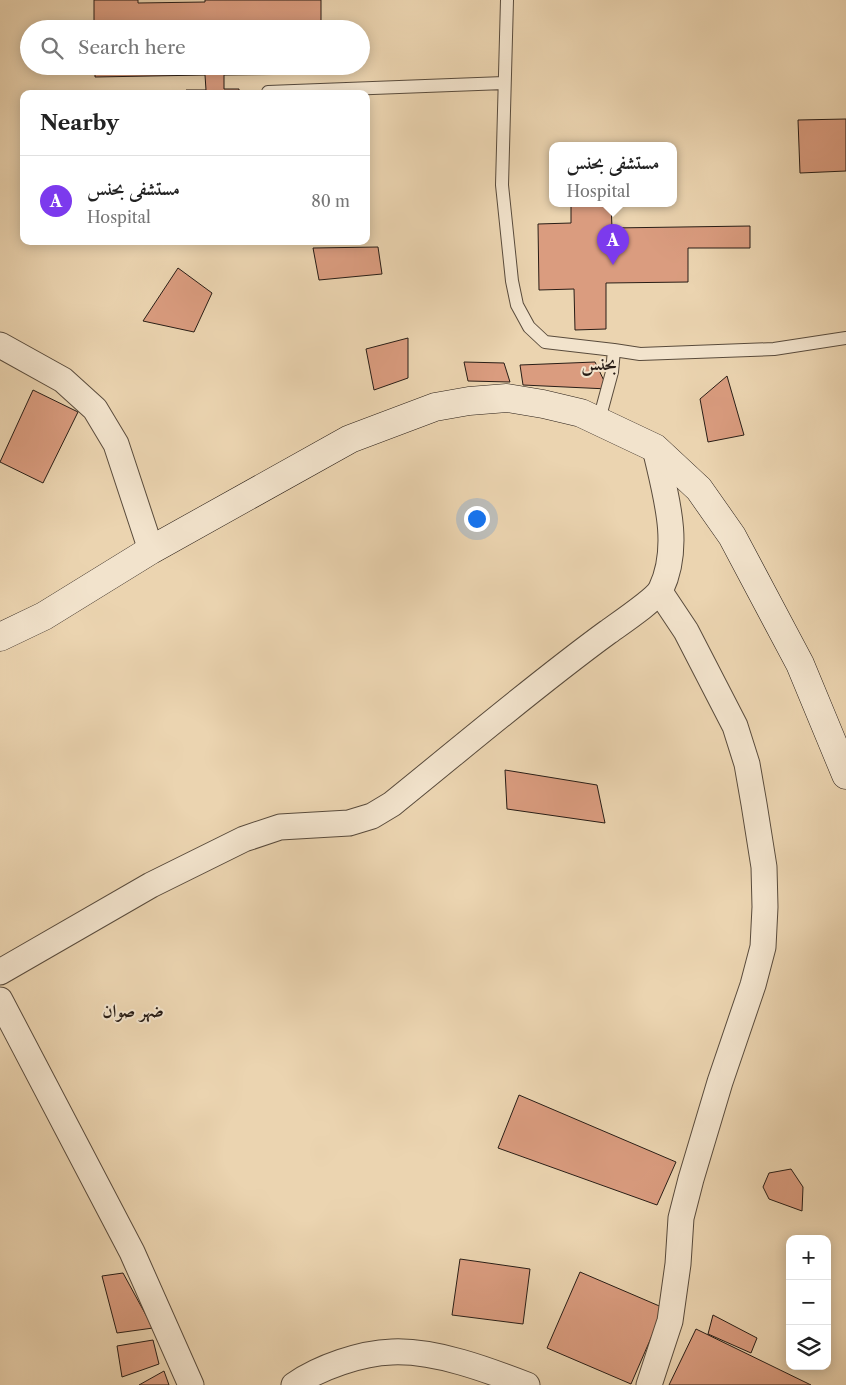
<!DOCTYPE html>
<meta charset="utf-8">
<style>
body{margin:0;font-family:"Libre Caslon Text",Amiri,serif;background:#f2f2f2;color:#222}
.controls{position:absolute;right:15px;bottom:15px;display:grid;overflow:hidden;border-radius:10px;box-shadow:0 2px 12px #0003}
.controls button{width:45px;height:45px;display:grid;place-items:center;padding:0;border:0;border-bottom:1px solid #e0e0e0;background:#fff;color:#222;font:25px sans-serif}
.you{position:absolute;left:476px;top:518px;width:18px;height:18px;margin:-12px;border:4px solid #fff;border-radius:50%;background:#1a73e8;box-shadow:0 0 0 8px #1a73e833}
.badge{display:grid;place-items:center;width:32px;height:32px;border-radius:50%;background:#7c3aed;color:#fff;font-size:16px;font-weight:700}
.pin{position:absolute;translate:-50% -41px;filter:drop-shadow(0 1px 2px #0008)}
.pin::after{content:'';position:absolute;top:26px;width:18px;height:15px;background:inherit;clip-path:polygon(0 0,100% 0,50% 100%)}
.popup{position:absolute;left:549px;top:142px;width:128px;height:65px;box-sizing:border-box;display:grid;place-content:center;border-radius:10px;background:#fff;filter:drop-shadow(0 1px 4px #0005);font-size:16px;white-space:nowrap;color:#767676}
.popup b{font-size:19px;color:#222}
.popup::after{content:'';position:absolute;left:50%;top:100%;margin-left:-10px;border:10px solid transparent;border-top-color:#fff}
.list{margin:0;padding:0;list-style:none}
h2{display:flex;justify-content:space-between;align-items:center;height:65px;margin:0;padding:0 20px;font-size:21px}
h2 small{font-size:16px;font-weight:400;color:#767676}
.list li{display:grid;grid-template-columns:32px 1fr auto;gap:15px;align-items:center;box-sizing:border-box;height:90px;padding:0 20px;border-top:1px solid #e0e0e0}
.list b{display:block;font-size:19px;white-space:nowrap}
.list p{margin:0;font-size:16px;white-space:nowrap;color:#767676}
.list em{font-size:16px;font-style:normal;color:#767676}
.icon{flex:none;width:28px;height:28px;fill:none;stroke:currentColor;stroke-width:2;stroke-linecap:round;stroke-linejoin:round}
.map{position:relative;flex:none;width:846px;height:1385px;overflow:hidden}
.search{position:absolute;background:#fff;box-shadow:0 2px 12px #0003;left:20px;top:20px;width:350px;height:55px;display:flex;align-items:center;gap:12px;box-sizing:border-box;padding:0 18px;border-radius:28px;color:#767676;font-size:19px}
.panel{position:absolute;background:#fff;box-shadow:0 2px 12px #0003;left:20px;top:90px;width:350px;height:155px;border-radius:10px}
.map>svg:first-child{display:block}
</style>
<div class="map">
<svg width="846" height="1385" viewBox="0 0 846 1385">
<rect width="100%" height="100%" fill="#ebd4b0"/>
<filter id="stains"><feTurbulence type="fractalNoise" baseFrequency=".004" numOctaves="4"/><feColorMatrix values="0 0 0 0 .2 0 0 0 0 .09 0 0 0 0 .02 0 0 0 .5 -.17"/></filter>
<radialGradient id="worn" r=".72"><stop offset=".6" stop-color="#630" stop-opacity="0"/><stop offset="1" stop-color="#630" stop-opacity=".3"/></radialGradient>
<path fill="#da9c7f" stroke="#281d16" d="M94,0H138V3L205,2V0H321V27L332,26V29H94Z
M95,66H322V74L224,75V89H239V94H186V90H206L205,75L95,77Z
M846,119V171L800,173L798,120Z
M571,204H611L612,228L750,226V248H688V282L606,283V329L575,330L574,289L539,290L538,224L571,223Z
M378,247L382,274L319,280L313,248Z
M178,268L212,293L194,332L143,321Z
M408,338V378L374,390L366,349Z
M464,362L504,363L510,382L468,381Z
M595,362L608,389L523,385L520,365Z
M727,376L744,435L708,442L700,399Z
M33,390L78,412L43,483L0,462Z
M505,770L597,785L605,823L507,809Z
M519,1095L676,1162L657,1205L498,1148Z
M791,1169L803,1187L802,1211L769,1199L763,1187L769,1173Z
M460,1259L530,1269L523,1324L452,1315Z
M580,1272L664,1308L631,1384L547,1348Z
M123,1273L153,1328L117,1333L102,1276Z
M713,1315L757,1338L751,1353L708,1334Z
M696,1329L811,1385H669Z
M153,1340L159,1364L122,1377L117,1346Z
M164,1371L169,1385H139Z"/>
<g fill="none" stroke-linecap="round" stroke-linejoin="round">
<g stroke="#594b3c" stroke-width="14">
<path id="service" d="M507,0L502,185L512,281L517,305L529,327L545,342L614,350
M268,92L504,83
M599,420L612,372L614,350L640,354L774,349L846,338"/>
</g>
<g stroke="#594b3c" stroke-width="27">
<path id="minor" d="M0,345L63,380L95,409L116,444L151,550
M0,972L151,885L244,839L280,827L349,823L372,816L392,804C464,746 534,686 608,632C619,624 656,599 661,589C682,545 665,493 655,448
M0,1000L132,1252L191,1385
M294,1385C320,1367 361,1353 392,1352C435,1350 488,1370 527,1385
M649,1385L670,1321L678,1264L681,1218L691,1179L720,1082L753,985L763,947L765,907L764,867L754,804L747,764L735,726L686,631L660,592"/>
</g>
<g stroke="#281d16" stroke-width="29">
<path id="secondary" d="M0,637L44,616L151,550L350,439L435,407L469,401L507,398L543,404L581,413L655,448L699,489L732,536L800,664L846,775"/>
</g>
<use href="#service" stroke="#f2e3cc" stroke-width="12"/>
<use href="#minor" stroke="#f2e3cc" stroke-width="25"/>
<use href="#secondary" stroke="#f2e3cc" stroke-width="28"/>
</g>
<g text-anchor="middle" stroke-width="4" stroke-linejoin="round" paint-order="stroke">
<g font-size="18" font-weight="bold" fill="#281d16" stroke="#f2e3cc">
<text x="599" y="370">بحنس</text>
<text x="133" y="1017">ضهر صوان</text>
</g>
</g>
<rect width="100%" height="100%" filter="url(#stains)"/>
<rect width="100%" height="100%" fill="url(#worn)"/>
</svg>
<div class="controls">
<button>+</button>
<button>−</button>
<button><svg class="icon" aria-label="layers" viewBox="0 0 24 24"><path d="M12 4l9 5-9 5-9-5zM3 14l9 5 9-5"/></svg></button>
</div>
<div class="you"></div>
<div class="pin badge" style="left:613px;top:265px">A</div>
<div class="popup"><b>مستشفى بحنس</b>Hospital</div>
<div class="search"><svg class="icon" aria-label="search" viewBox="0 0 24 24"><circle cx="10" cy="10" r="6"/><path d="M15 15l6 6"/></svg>Search here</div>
<section class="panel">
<h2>Nearby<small></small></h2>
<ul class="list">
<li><span class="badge">A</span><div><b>مستشفى بحنس</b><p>Hospital</p></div><em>80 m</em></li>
</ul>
</section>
</div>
